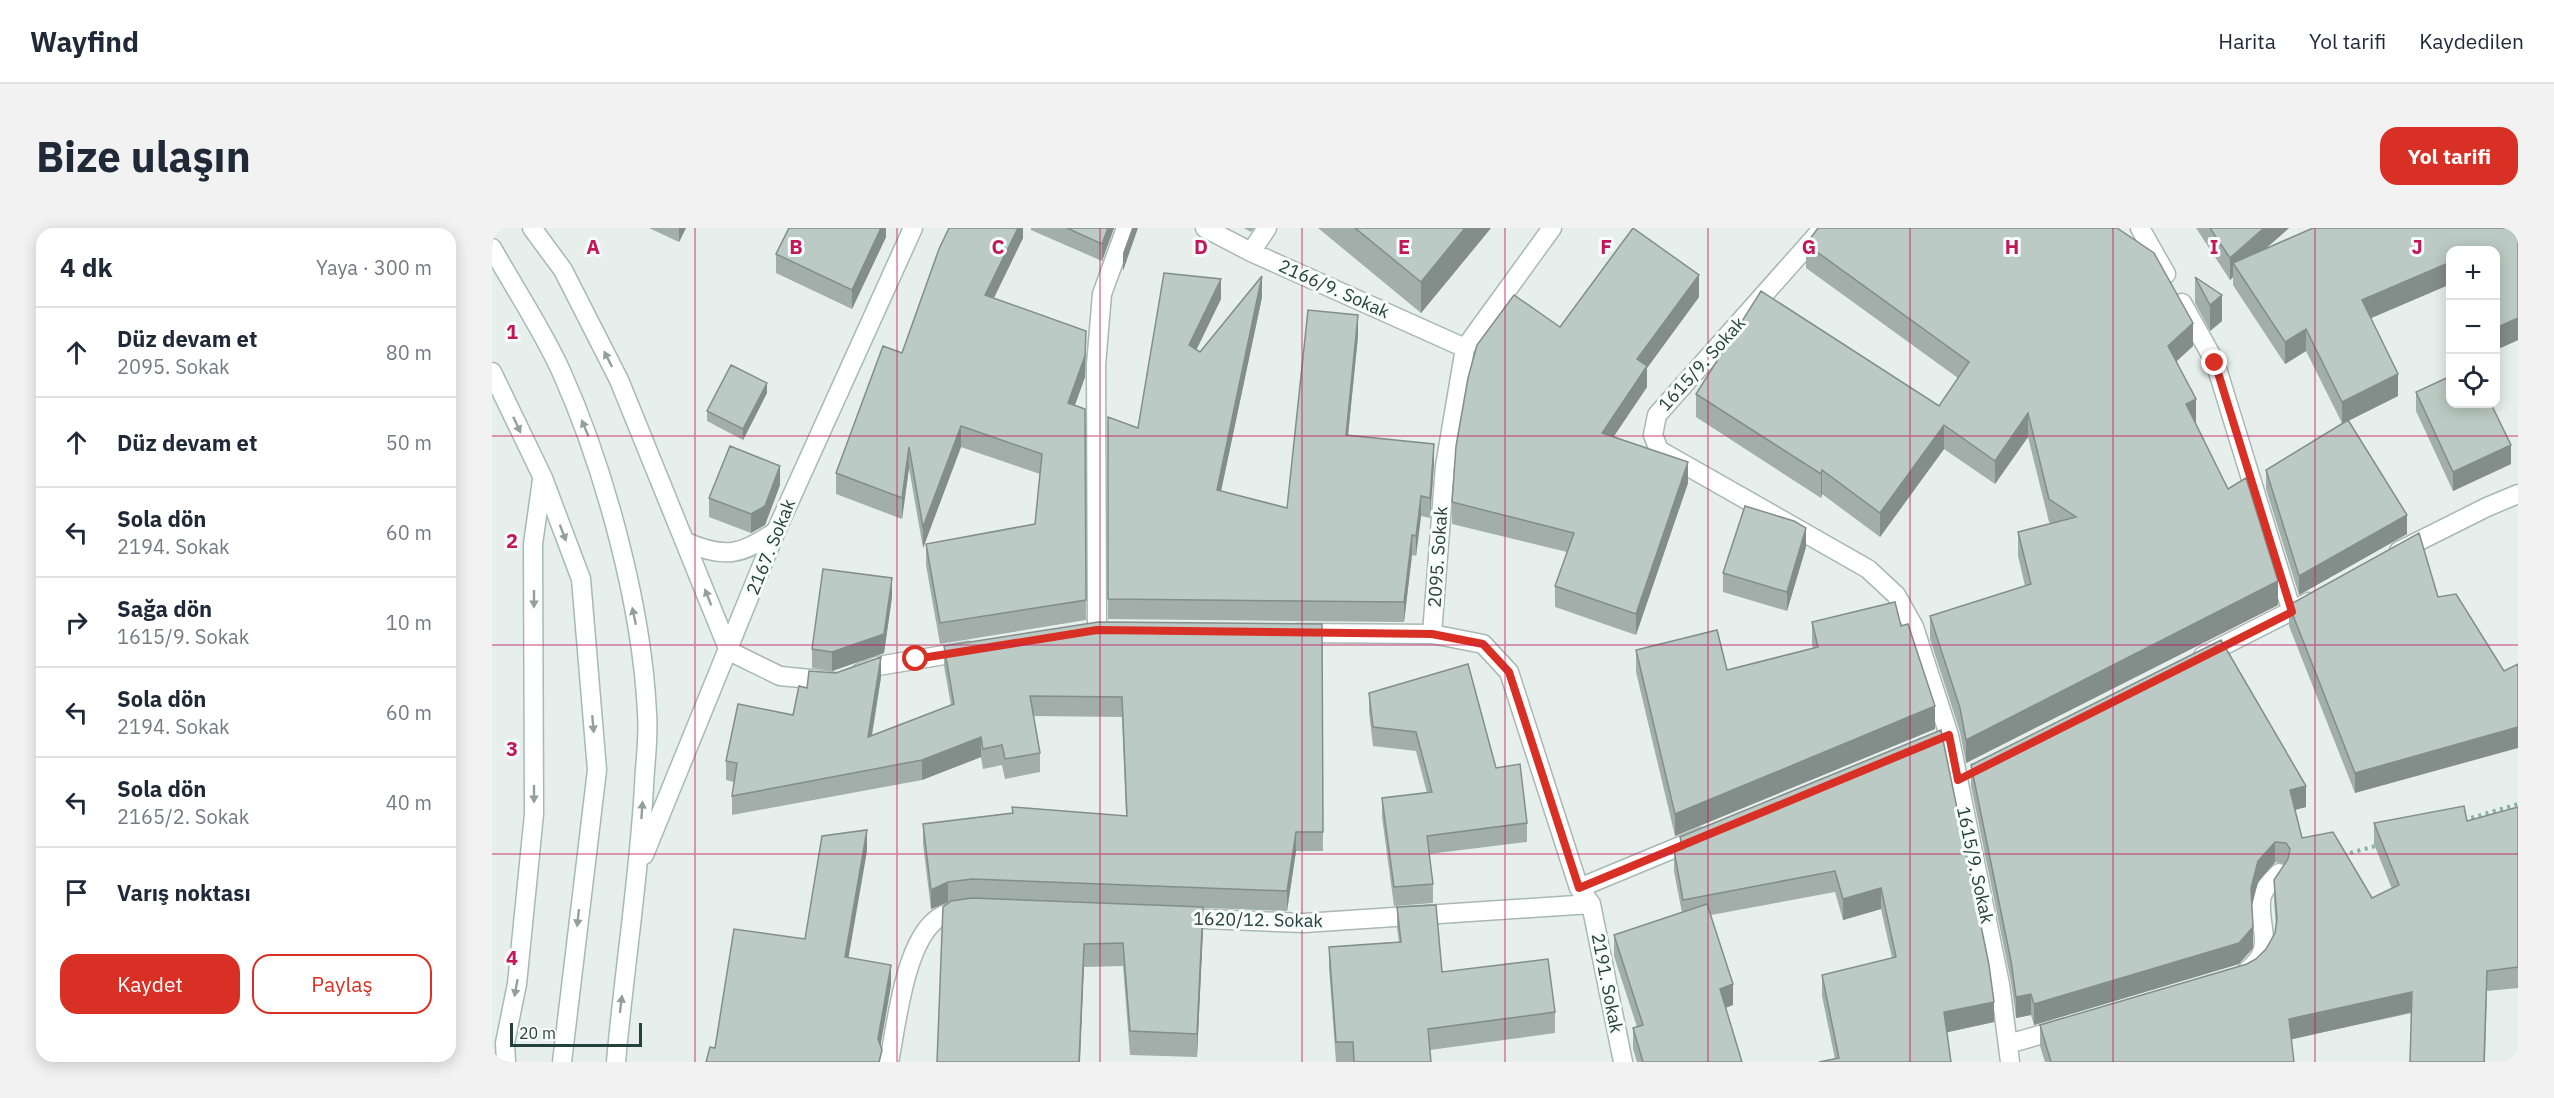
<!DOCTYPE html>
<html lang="tr">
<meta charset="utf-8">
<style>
body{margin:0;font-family:"IBM Plex Sans",sans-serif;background:#f2f2f3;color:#1f2937}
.controls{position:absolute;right:18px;top:18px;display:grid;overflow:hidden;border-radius:12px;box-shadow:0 3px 15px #0003}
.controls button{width:54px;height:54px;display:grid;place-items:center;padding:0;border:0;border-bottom:2px solid #e0e1e3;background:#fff;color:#1f2937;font:30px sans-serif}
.scale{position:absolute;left:18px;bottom:15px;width:132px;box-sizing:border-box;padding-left:6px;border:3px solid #24423a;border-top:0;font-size:16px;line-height:21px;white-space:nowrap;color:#24423a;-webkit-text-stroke:4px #f7fbf9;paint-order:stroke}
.stop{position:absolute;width:18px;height:18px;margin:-14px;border:4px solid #d93025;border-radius:50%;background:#fff}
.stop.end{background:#d93025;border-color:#fff;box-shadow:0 2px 6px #0008}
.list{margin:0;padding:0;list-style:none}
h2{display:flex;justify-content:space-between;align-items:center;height:78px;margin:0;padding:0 24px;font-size:26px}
h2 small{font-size:20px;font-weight:400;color:#747a83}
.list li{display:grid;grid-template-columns:39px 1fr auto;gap:18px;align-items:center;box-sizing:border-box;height:90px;padding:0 24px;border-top:2px solid #e0e1e3}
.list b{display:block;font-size:22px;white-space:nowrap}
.list p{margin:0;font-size:20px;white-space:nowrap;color:#747a83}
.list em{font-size:20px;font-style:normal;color:#747a83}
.actions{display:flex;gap:12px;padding:18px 24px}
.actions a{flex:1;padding:14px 0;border:2px solid #d93025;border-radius:18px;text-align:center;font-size:21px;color:#d93025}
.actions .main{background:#d93025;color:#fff}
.icon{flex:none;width:33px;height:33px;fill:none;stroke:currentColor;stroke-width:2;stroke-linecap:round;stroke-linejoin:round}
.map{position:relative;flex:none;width:2026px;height:834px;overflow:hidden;border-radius:18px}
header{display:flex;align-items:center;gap:36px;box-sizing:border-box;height:84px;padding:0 30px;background:#fff;border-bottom:2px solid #e0e1e3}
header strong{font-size:28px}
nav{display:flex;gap:33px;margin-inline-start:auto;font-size:21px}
.intro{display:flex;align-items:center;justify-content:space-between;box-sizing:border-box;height:144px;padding:0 36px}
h1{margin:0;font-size:42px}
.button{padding:15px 27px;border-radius:18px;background:#d93025;color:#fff;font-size:21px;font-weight:700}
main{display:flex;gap:36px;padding:0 36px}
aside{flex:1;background:#fff;border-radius:18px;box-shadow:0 3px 15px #0003}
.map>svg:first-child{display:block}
</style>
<header>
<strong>Wayfind</strong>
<nav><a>Harita</a><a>Yol tarifi</a><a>Kaydedilen</a></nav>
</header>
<div class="intro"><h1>Bize ulaşın</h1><a class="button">Yol tarifi</a></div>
<main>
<aside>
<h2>4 dk<small>Yaya · 300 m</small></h2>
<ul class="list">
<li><svg class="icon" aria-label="ahead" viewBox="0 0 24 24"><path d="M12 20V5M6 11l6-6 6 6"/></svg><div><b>Düz devam et</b><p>2095. Sokak</p></div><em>80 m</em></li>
<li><svg class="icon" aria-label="ahead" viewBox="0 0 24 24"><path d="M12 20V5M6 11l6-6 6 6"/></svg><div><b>Düz devam et</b></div><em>50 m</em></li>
<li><svg class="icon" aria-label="left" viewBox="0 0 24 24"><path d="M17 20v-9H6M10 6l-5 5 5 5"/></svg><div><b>Sola dön</b><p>2194. Sokak</p></div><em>60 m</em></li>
<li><svg class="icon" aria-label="right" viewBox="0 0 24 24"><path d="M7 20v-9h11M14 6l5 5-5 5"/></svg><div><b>Sağa dön</b><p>1615/9. Sokak</p></div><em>10 m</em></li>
<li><svg class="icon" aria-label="left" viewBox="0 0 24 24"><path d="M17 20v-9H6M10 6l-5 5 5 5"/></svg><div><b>Sola dön</b><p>2194. Sokak</p></div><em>60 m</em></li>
<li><svg class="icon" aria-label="left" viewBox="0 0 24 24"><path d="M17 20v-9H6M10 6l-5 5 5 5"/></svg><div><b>Sola dön</b><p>2165/2. Sokak</p></div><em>40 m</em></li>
<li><svg class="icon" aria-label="arrive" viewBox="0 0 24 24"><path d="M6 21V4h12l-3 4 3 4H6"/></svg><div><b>Varış noktası</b></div></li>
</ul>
<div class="actions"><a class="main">Kaydet</a><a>Paylaş</a></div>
</aside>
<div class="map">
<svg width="2026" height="834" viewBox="0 0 2026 834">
<rect width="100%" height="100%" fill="#e6efeb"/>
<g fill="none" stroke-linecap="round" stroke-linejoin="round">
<g stroke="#a8b8b2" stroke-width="21">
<path id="lane" d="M194,314C233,331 250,327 284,303"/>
</g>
<g stroke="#a8b8b2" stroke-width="21">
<path id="street" d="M713,0L759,24L973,120
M1331,0L1165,187L1161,207L1167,222L1376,341L1404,367L1422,399L1457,507L1508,756L1518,834
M1648,0L1674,46
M759,24L775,0
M1690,75L1723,134L1800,384
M1907,323L1995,279L2026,266
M605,402L604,137L610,66L634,0
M805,405L940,406L991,416L1017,444L1087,660L1099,676L1131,834
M940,406L953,238L973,120L1060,0
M237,423L288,448L339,453
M1711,428L1817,374
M368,445L386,438L476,423
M1087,660L1210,609
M688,690L812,695L1099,676
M1755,743C1784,719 1767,704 1769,673C1770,662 1779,653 1787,645
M1516,816L1572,800
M397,834C405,796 413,699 456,685C461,683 468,684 474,683"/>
</g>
<g stroke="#a4bbb3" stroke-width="21">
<path id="secondary" d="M40,0L71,42L127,152L237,423
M0,20C23,61 50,101 69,143C113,241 150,378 155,485C157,509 153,534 152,558C147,651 132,742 124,834
M0,144L51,250L89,351L105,542L70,834
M152,627L284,303L421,0
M14,834L13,815L25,756L42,586L41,316L50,252"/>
</g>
<path stroke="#86b3a5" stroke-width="4" stroke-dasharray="3 4.5" stroke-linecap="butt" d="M1972,592L2026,576
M1851,627L1887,617"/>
<use href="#lane" stroke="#fff" stroke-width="18"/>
<use href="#street" stroke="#fff" stroke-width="18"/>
<use href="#secondary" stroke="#fff" stroke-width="18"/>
</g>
<path fill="#a1aea9" d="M157,0H194L187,14Z
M394,0V9L360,81L284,45V26Z
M531,0V10L502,70L594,124L593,149L583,177L593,181L594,392L448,416L434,337V316L543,296L548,246L469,219L431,320L417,240L410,291L344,266V245L410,125Z
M539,0H622L610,33L539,2Z
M752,0H762L759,4Z
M826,0H999L929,85Z
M1704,0H1797L1773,21L2026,0V112L2004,122L1959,22V69L1954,58L1879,90L1906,168L1856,193L1915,306L1807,367L1774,261V242L1850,195L1814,123L1793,136L1741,57V49L1738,52Z
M1314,16L1701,118L1684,134L1703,194L1786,377L1474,535L1468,504L1438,411V388L1533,358L1526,328V304L1560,296L1557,294L1536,209L1503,256L1452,221L1388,309L1330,266L1329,270L1204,189V166L1447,178L1466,150L1314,40Z
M1703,49L1730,93L1718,103L1703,75Z
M770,69L729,263L795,280L866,108L856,207L942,236L938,290L929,288L924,328L920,327L912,394L616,391V189L646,200L729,71L704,122L708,124Z
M1207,69L1155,140V159L1122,208L1196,255L1144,407L1063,379V358L1075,324L960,296V274L1068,99Z
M1924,164L2019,236L1961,263L1924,183Z
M275,165L251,212L215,193V183Z
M288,257L273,297L259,305L217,289V270Z
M1314,319L1295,383L1231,364V345Z
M400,369L392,425L340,443L320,440V421Z
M1946,369L2012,443L1863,565L1797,398V377Z
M1320,394L1409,398L1443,501L1183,608L1144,444V422L1235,442L1321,420L1320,416Z
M830,396L831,623H804L795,683L711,680V702L705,829L638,827L631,738L592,739L459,673L439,681L431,616V596L520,585V579L634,588L630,489L541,488L548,525V544L513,551L510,537L491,541L489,529L430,552L240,587V568L242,554L234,552V533L301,487L315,460L389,449L380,508L459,477L452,438V418Z
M877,465L1004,540L1035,595V614L937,626L941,656V675L902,678L890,589V570L935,565L924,523L881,518L877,484Z
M1449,502L1502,794L1455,804L1343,831L1330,768V747L1400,730L1389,681L1351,692L1343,664L1219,687L1241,777L1233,780L1250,834H1145L1141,821V800L1145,799L1122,728V707L1190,685L1182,643V622L1188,621V609Z
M1479,537L1814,579L1803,582L1810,610L1880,670L1900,661L1882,616V595L1975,593L2026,579V760L1995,763L1993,834H1918L1920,785L1799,811L1802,834H1553L1548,818V797L1755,736L1764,731L1774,721L1783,705L1784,698L1782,673V652L1793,636L1783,634L1766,654L1760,677L1761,720L1747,736L1542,797L1539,787L1524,790L1519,754L1479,558Z
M905,679L950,744L1063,784V805L938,822L939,834H844L837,740V719L907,714L905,700Z"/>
<path fill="#838d89" d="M187,0H194L187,14Z
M389,0H394V9L360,81V62Z
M526,0H531V10L493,88V67Z
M616,0H622L610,33V16Z
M640,0H646L631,43V25Z
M973,0H999L929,85V54Z
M1772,0H1797L1747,44L1741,35V49L1738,52V30Z
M1954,36V58L1870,94V72Z
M1207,47V69L1155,140V159L1110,226V205L1145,131Z
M770,48V69L725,282V262Z
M729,51V71L697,137V117Z
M1730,67V93L1718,103V77Z
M866,87V108L854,227V207Z
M2026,90V112L2004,122V100Z
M1701,95V118L1676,141V118Z
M1814,101V123L1793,136V114Z
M594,103L593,149L576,196V175Z
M1906,146V168L1850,196V174Z
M275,155V165L251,212V201Z
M1704,171V194L1694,199V176Z
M1536,185V209L1503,256V233Z
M1452,197V221L1388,309V285Z
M469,198V219L431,320V299Z
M942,216V236L938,290V270Z
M2019,217V236L1961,263V244Z
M417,219V240L410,291V270Z
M1196,234V255L1144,407V386Z
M288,238V257L273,297L259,305V286Z
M1330,242V266L1329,270V246Z
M929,268V288L924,328V308Z
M1915,287V306L1807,367V348Z
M1314,300V319L1295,383V364Z
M920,307V327L912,394V374Z
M400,350V369L392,425L340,443V424Z
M1786,353V377L1474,535V512Z
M389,429V449L376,529V509Z
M1443,478V501L1183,608V586Z
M2026,499V520L1863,565V545Z
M489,509V529L430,552V532Z
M1814,558V579L1798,583V562Z
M375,602V623L353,750V729Z
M804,604V623L795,683V663Z
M1783,614V634L1766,654L1759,681V660L1766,633Z
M456,654V674L439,681V662Z
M1389,660V681L1351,692V671Z
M711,679V702L705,829V806Z
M1761,699V720L1747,736L1542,797V776Z
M592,716V739L588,834H587Z
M399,737V758L386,832V811Z
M1241,756V777L1228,782V761Z
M1920,764V784L1797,812V791Z
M1539,766V787L1524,790V769Z
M1502,774V794L1452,805V784Z"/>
<path fill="#bbcac4" stroke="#838d89" stroke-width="1.5" d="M297,0H389L360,62L284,26Z
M457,0H526L493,67L594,103L593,128L576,175L593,181L594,372L448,395L434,316L543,296L550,226L469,198L431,299L417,219L410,270L344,245L391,118L410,125L447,21Z
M575,0H616L610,16Z
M863,0H973L929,54Z
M1141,0L1207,47L1145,131L1155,138L1110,205L1196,234L1144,386L1063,358L1082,305L960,274L964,218L976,150L985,117L1022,67L1068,99Z
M1326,0H1625L1662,25L1701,95L1676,118L1704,171L1694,176L1736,261L1754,250L1786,353L1474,512L1468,480L1438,388L1539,356L1526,304L1584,289L1557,271L1536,185L1503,233L1452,197L1388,285L1330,242L1329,246L1204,166L1269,63L1447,178L1477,134L1314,16Z
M1718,0H1772L1738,30Z
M1821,0H2026V90L2004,100V22H1959V47L1954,36L1870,72L1906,146L1850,174L1814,101L1793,114L1741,35Z
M672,45L729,51L697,117L708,124L770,48L725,262L795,280L816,82L866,87L854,207L942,216L938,270L929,268L924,308L920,307L912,374L616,371V189L646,200Z
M1703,49L1730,67L1718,77Z
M239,137L275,155L251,201L215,183Z
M1959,148V176H1999L2019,217L1961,244L1924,164Z
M1856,192L1915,287L1807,348L1774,242Z
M238,218L288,238L273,278L259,286L217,270Z
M1253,278L1302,293L1314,300L1295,364L1231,345Z
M1927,305L1946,369L1964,366L2012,443L2026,436V499L1863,545L1797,377Z
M331,341L400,350L392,406L340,424L320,421Z
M1403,374L1409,398L1416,396L1443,478L1183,586L1144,422L1225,402L1235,442L1326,419L1320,394Z
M606,394L830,396L831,604H804L795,663L480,651L456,654L439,662L431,596L521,585L520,579L635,588L630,469L538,468L548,525L513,531L510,517L491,521L489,509L430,532L240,568L245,535L234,533L246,476L301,487L307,458L315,460L317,443L344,445L389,429L376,509L462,476L452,418Z
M1729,412L1814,558L1798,562L1810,610L1841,604L1880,670L1907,657L1882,595L1972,578L1975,593L2026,579V739L1995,743L1992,834H1918L1920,764L1797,791L1802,834H1559L1548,797L1755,736L1764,731L1774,721L1783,705L1785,691L1782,652L1796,631L1798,621L1794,615L1783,614L1766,633L1759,660L1761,699L1747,715L1542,776L1539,766L1524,769L1519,733L1479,537Z
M976,436L1004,540L1028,536L1035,595L935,608L941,656L902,659L890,570L940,564L924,504L881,499L877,465Z
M1449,502L1497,737L1502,774L1452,784L1459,834H1327L1347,830L1330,747L1404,729L1389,660L1351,671L1343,643L1191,672L1182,622L1191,621L1188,609Z
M375,602L353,729L399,737L386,811L390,822L387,834H214L218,819L223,820L242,701L313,711L330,608Z
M480,670L711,679L705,806L638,803L631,715L592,716L587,834H445L451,679L459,673Z
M1215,676L1241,756L1228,761L1250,834H1151L1141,800L1151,797L1122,707Z
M944,677L950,744L1056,731L1063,784L936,801L939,834H862L861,814H844L837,719L909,714L905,679Z"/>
<defs><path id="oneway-solid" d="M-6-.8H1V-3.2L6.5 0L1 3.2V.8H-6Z" transform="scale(1.5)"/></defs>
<g fill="#92a09c">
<use href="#oneway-solid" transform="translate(116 131) rotate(-117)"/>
<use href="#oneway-solid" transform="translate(25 197) rotate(65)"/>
<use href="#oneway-solid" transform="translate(93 200) rotate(-113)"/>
<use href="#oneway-solid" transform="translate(71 305) rotate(69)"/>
<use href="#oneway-solid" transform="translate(216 369) rotate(-111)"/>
<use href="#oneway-solid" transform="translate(42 371) rotate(90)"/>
<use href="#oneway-solid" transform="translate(142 388) rotate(-102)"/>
<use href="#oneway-solid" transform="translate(101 496) rotate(85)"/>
<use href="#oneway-solid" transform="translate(42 566) rotate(90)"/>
<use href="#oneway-solid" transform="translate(150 582) rotate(-86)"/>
<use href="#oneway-solid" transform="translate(86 690) rotate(96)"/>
<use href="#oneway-solid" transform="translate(24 760) rotate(100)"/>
<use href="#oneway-solid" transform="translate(129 776) rotate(-83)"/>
</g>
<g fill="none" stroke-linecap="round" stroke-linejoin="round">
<path stroke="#d93025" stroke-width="8" d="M424,431L605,402L940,406L991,416L1017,444L1087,660L1457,507L1466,552L1800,384L1723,135"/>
</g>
<path fill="none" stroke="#c2185b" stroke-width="1.5" stroke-opacity="0.55" d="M203,0V834M405,0V834M608,0V834M810,0V834M1013,0V834M1216,0V834M1418,0V834M1621,0V834M1823,0V834M0,208H2026M0,417H2026M0,626H2026"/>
<g text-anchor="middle" stroke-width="6" stroke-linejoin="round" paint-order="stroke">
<g font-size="18" fill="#24423a" stroke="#f7fbf9">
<text transform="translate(842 61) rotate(24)" y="6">2166/9. Sokak</text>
<text transform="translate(1210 136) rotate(-48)" y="6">1615/9. Sokak</text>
<text transform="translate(279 319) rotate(-68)" y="6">2167. Sokak</text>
<text transform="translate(946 329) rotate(-86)" y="6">2095. Sokak</text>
<text transform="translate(1483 637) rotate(78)" y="6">1615/9. Sokak</text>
<text transform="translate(766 692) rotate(1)" y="6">1620/12. Sokak</text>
<text transform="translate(1115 755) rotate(79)" y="6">2191. Sokak</text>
</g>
</g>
<g font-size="20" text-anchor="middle" font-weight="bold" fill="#c2185b" stroke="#f7fbf9" stroke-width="6" stroke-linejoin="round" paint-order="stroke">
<text x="101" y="26">A</text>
<text x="304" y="26">B</text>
<text x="506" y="26">C</text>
<text x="709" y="26">D</text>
<text x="912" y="26">E</text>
<text x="1114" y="26">F</text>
<text x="1317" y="26">G</text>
<text x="1520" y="26">H</text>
<text x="1722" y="26">I</text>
<text x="1925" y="26">J</text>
<text x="20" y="111">1</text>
<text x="20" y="320">2</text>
<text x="20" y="528">3</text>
<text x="20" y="737">4</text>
</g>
</svg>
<div class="controls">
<button>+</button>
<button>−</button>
<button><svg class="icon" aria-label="locate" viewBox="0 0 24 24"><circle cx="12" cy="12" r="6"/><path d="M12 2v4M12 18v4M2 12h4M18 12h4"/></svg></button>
</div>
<div class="scale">20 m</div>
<div class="stop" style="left:424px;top:431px"></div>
<div class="stop end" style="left:1723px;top:135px"></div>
</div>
</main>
